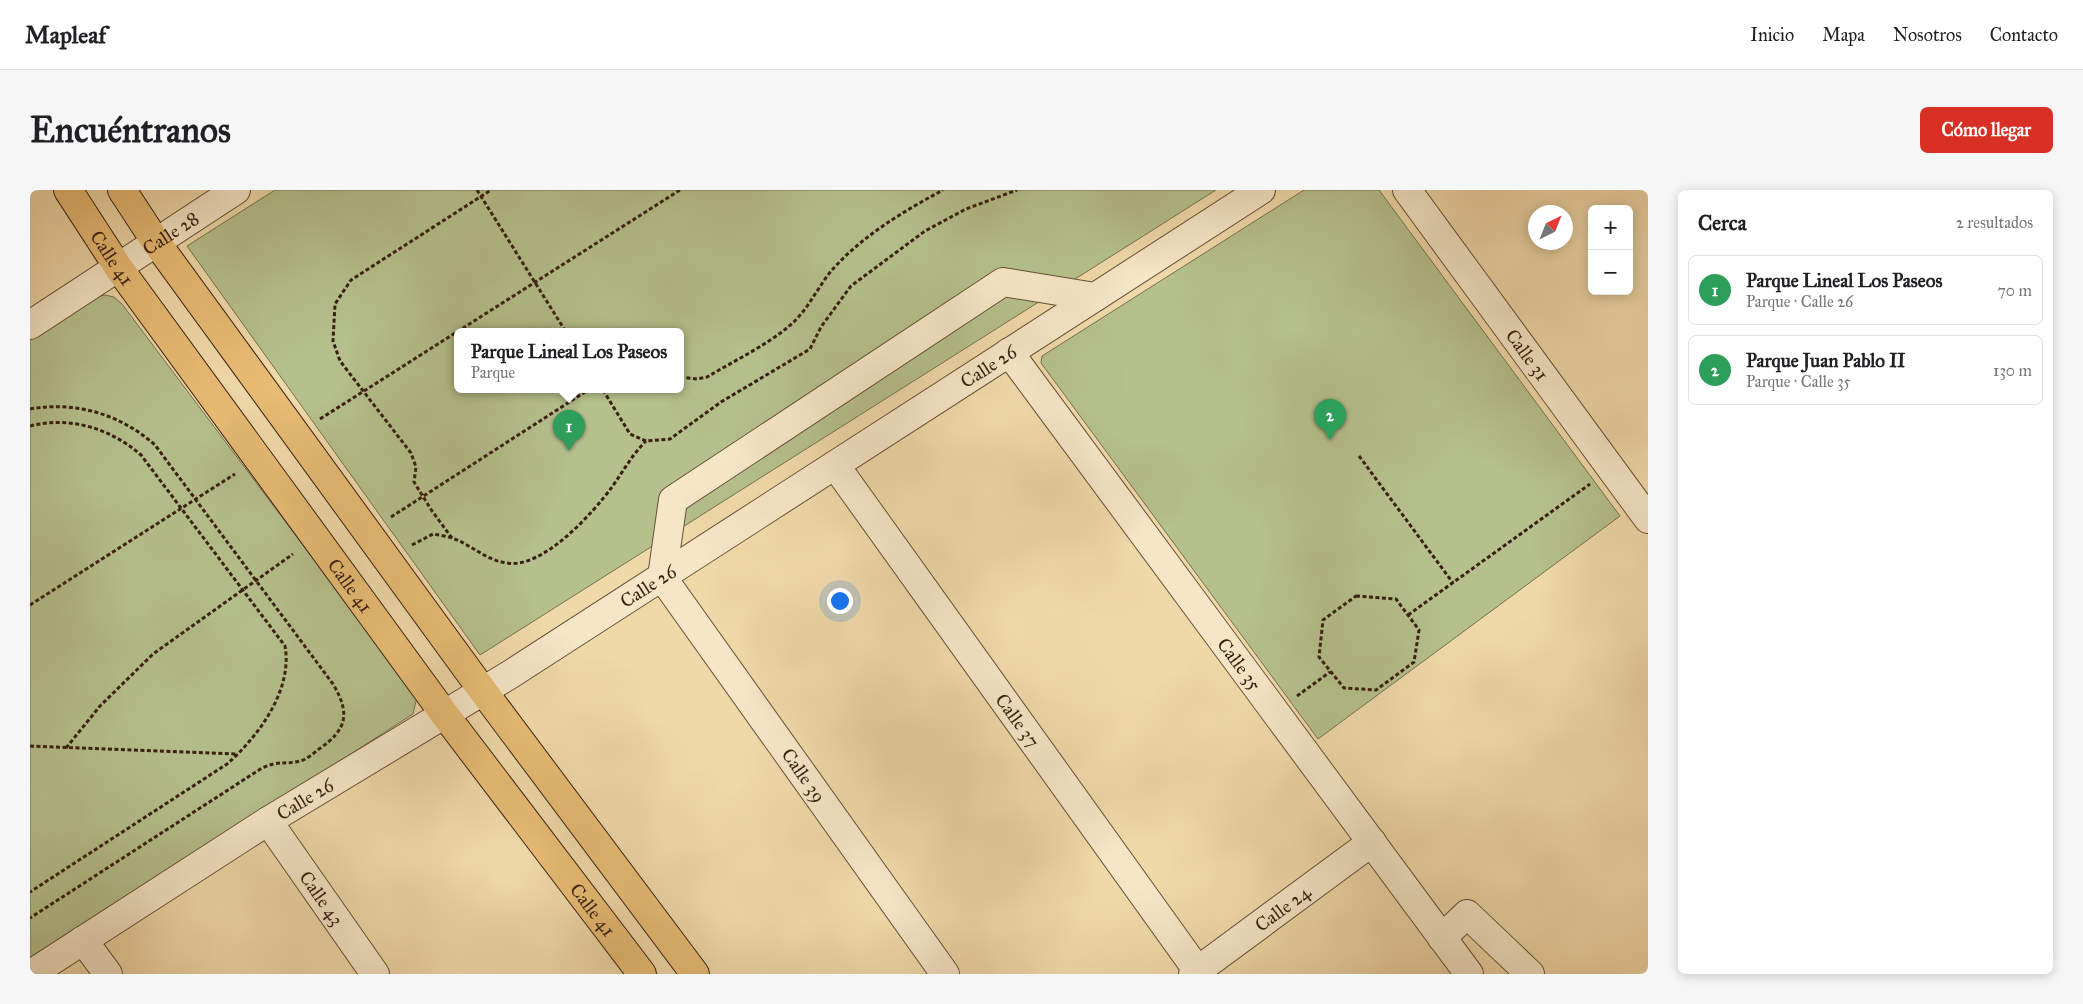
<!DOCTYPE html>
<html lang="es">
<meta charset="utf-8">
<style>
body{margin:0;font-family:"IM FELL Great Primer",serif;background:#f6f6f6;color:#202124}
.controls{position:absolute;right:15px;top:15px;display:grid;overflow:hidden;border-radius:8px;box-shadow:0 2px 12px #0003}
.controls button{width:45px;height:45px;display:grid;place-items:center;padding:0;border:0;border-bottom:1px solid #e0e0e0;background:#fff;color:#202124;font:25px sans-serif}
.compass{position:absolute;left:1498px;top:15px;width:45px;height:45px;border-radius:50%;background:#fff;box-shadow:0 2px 12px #0003;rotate:43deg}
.you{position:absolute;left:809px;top:410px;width:18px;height:18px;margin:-12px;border:4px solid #fff;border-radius:50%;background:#1a73e8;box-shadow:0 0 0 8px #1a73e833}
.badge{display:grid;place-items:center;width:32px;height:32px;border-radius:50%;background:#d93025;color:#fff;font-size:16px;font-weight:700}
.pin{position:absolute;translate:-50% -41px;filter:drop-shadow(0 1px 2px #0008)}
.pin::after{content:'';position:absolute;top:26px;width:18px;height:15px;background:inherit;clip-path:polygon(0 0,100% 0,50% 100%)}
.popup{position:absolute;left:424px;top:138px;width:230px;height:65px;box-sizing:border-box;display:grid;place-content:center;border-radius:8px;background:#fff;filter:drop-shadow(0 1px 4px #0005);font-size:16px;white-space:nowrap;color:#757577}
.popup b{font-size:19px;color:#202124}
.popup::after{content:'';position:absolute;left:50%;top:100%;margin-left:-10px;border:10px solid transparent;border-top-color:#fff}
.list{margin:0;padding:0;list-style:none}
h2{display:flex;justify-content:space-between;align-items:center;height:65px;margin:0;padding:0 20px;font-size:21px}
h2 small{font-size:16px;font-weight:400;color:#757577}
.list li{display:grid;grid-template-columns:32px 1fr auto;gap:15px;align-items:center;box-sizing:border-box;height:70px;margin:0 10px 10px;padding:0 10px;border:1px solid #e0e0e0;border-radius:8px}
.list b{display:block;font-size:19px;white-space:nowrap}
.list p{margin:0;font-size:16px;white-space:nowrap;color:#757577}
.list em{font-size:16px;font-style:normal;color:#757577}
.map{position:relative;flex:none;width:1618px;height:784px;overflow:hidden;border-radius:8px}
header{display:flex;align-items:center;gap:30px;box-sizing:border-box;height:70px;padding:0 25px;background:#fff;border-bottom:1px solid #e0e0e0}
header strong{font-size:24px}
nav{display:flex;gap:28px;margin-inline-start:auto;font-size:18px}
.intro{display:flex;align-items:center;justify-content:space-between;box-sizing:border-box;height:120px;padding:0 30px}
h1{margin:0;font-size:35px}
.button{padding:12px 22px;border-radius:8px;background:#d93025;color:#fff;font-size:18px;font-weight:700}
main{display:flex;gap:30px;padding:0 30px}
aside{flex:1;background:#fff;border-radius:8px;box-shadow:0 2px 12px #0003}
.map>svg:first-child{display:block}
</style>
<header>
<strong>Mapleaf</strong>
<nav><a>Inicio</a><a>Mapa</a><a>Nosotros</a><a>Contacto</a></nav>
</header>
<div class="intro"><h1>Encuéntranos</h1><a class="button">Cómo llegar</a></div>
<main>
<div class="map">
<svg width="1618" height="784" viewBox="0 0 1618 784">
<rect width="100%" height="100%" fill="#f0d9a9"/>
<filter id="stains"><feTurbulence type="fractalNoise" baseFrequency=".004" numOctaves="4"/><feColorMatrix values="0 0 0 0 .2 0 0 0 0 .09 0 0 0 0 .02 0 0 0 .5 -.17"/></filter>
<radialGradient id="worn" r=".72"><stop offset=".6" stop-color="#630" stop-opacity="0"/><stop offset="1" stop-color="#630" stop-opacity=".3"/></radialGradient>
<path fill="#b5c08c" stroke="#77704e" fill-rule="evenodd" d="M245,0H1186L450,465L157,56ZM428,142H650V200H428Z
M1274,0H1349L1590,326L1288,549L1011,173L1012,166Z
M75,105L84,107L92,114L387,507L383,524L0,770V148L63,108Z"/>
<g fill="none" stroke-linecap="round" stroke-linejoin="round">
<g stroke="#674e36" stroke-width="30">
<g id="minor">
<path id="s1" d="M1377,0L1618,329"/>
<path id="s2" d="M0,135L206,0"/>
<path id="s3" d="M979,162L1439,784"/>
<path id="s4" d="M805,275L1170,784"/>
<path id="s5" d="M238,631L345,784"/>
<path d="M1412,748L1437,724L1500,784"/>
<path d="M53,750L78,784"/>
<path id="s6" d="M1,784L238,631L481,484L1231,0"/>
<path d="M915,784L632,387L643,310L973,92L1065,107"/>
<path id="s7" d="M1163,784L1342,652"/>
</g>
</g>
<g stroke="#391f10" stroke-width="30">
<g id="major">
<path id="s8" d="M38,0L88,77L415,525L612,784"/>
<path d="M92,0L126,52L453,501L665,784"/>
</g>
</g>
<path stroke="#391f10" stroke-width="3" stroke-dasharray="4 2.5" stroke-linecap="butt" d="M447,0L536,142
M650,187L667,189L677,187C704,171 735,156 758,137C777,122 787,98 802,80C832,46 874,21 913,0
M573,200L600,244L616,251L640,249L691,212L780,159L791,137L821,96L895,41L936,19L987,0
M0,219C46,211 90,224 125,255L303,494C320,523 318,539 289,559C284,563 276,570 270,571C254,575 250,570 232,578L0,728
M290,229L650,0
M0,236C40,226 80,238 111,265L255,456C263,500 228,547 197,574L0,702
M1329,266L1423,393
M361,327L558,200
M422,348L402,321L384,292L386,277L381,263L310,171L303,151L305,114L321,90L461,0
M382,355L403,344C409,345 416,346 422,348C442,355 455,370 477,373C513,379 563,323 582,297C594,280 602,265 616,251
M1326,406L1366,409L1389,440L1384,472L1346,500L1314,498L1289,467L1293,430Z
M0,415L205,284
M1378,425L1560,294
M1267,506L1300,482
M0,556L208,564
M36,558L70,516L123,464L263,364"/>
<use href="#minor" stroke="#f5e6c7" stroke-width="28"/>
<use href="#major" stroke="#e8bc74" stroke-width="28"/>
</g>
<g text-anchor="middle" stroke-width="4.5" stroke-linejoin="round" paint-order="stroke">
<g font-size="19" fill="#391f10" stroke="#f5e6c7">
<text dy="7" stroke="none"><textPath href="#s2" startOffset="168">Calle 28</textPath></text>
<text dy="7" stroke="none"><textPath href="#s8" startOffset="81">Calle 41</textPath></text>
<text dy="7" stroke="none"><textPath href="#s1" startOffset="204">Calle 31</textPath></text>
<text dy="7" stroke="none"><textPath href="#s6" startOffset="1134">Calle 26</textPath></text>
<text dy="7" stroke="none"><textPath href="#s8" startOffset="486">Calle 41</textPath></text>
<text dy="7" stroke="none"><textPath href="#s6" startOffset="729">Calle 26</textPath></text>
<text dy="7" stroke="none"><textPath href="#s3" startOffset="388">Calle 35</textPath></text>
<text dy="7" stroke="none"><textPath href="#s4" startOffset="314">Calle 37</textPath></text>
<text transform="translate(774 585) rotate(55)" y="7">Calle 39</text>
<text dy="7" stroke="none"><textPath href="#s6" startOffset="325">Calle 26</textPath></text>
<text dy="7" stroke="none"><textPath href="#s5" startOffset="94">Calle 43</textPath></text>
<text dy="7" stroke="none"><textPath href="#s7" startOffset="111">Calle 24</textPath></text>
<text dy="7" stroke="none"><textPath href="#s8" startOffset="891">Calle 41</textPath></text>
</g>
</g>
<rect width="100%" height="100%" filter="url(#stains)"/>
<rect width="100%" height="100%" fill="url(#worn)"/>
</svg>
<div class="controls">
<button>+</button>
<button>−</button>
</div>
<svg class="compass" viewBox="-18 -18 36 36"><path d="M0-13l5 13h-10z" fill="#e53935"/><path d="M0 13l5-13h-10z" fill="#757577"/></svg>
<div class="you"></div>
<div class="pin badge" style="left:539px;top:261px;background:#2e9e5b">1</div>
<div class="popup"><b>Parque Lineal Los Paseos</b>Parque</div>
<div class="pin badge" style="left:1300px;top:250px;background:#2e9e5b">2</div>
</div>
<aside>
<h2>Cerca<small>2 resultados</small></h2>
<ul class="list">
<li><span class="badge" style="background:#2e9e5b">1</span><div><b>Parque Lineal Los Paseos</b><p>Parque · Calle 26</p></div><em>70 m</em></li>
<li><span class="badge" style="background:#2e9e5b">2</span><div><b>Parque Juan Pablo II</b><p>Parque · Calle 35</p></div><em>130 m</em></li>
</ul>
</aside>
</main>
